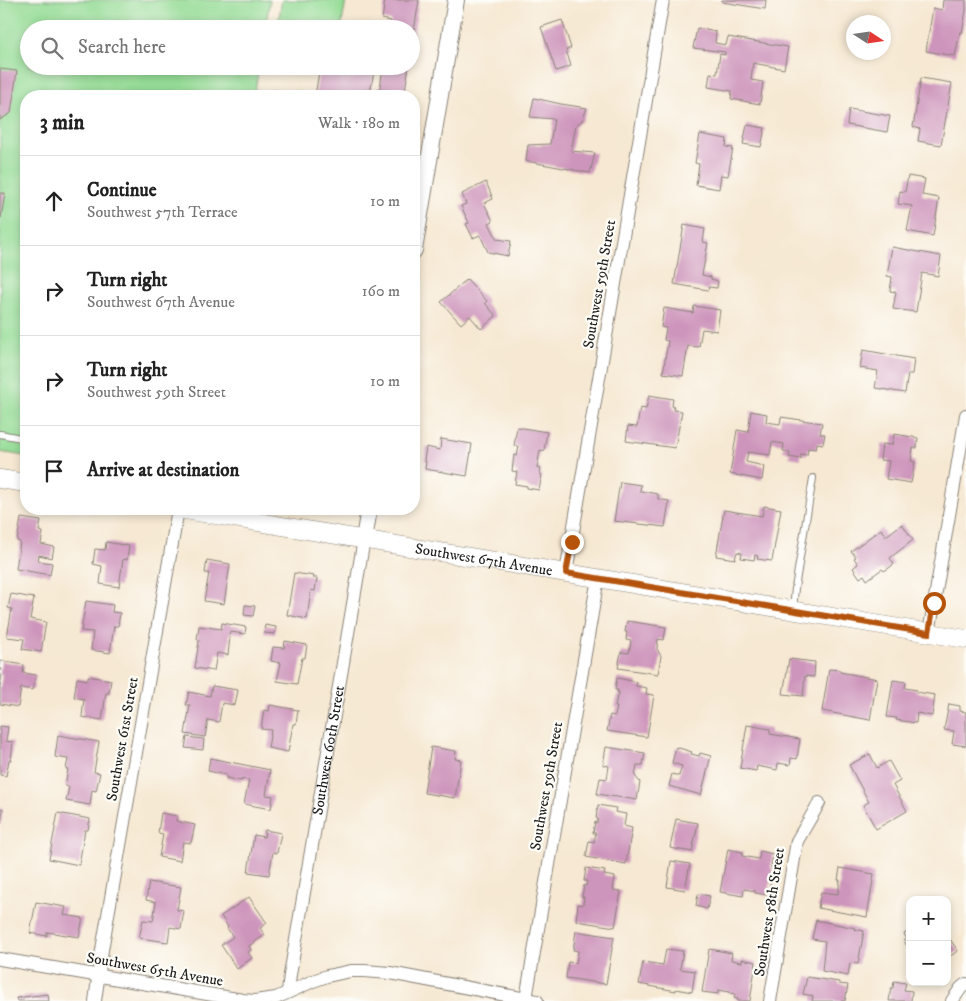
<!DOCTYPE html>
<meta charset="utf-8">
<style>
body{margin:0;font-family:"IM FELL DW Pica",serif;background:#f2f2f2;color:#222}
.controls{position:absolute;right:15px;bottom:15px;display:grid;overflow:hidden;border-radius:10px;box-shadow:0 2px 8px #0003}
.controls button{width:45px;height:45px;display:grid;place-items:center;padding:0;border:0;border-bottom:1px solid #e0e0e0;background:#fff;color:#222;font:25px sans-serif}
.compass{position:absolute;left:846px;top:15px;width:45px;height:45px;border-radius:50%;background:#fff;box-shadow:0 2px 8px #0003;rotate:102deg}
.stop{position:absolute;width:15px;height:15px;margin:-11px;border:4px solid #b45309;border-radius:50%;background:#fff}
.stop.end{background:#b45309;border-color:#fff;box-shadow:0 1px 5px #0008}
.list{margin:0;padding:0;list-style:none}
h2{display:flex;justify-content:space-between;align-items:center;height:65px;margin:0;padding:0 20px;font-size:21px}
h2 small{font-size:16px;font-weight:400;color:#767676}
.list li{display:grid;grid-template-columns:32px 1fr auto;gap:15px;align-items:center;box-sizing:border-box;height:90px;padding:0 20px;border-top:1px solid #e0e0e0}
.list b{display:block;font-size:19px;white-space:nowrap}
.list p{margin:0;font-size:16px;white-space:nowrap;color:#767676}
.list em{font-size:16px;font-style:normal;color:#767676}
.icon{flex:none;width:28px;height:28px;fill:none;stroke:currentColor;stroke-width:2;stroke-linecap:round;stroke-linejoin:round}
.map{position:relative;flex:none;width:966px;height:1001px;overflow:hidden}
.search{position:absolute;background:#fff;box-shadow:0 2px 8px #0003;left:20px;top:20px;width:400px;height:55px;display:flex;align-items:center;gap:12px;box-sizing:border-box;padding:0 18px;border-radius:28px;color:#767676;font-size:19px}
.panel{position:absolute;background:#fff;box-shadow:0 2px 8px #0003;left:20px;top:90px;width:400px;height:425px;border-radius:20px}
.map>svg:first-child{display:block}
</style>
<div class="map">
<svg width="966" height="1001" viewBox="0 0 966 1001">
<rect width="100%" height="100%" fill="#fdfcf7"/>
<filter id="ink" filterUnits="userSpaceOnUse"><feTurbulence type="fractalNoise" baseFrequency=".02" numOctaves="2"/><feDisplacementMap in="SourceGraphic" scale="10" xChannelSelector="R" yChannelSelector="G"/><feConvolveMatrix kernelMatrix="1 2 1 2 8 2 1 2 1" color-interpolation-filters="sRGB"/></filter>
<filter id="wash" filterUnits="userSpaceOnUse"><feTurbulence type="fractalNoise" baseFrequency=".0096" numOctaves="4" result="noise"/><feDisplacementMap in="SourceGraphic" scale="20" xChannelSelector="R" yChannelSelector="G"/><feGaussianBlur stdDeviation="1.12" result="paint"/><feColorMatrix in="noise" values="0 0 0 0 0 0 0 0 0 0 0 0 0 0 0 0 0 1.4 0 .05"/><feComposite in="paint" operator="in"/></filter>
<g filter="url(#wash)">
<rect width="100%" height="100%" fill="#f6e8d2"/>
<path fill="#95dc96" stroke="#587c59" d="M0,0H270L265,29H29V66H259L254,96H26V456L0,452Z
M282,0H346L341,29H277Z"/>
<g id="blocks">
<path fill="#ce95bc" d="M385,0H419L412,43H411V29H389L391,21L382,19Z
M722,0H766L765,9L722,2Z
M943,0H966V10L962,33L960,32L955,56L926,51L933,8L942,10Z
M562,20L571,48L566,50L571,66L556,71L541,27Z
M697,28L716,32L715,43L726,45L728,37L788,47L784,69L753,63L751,80L763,82L760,104L731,99L732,91L708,87L710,73L717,74L720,54L725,55V52L693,48Z
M320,66H349L374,71L370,94L377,95V96H315Z
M383,66H409L404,96H377L378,88L380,89Z
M0,69L17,71L11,113L0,120Z
M921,78L952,83L941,145L918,141L920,129L913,127Z
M273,90L306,95V96H272Z
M534,98L561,104L587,108L582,121L576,125L571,151L595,153L590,173L526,161L528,145L550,144L554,119L530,117Z
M849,109L890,116L887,132L847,125Z
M747,125L765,128L761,147L743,144Z
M700,134L727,139L726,147L733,148L728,176L721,175L719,189L696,185L699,164L695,163Z
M908,176L925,179L922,195L939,198L933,236L907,231L912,206L898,204L900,191L905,192Z
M486,182L493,199L484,203L493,221L489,223L497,239L511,241L508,256L488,252L480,235L473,238L466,224L469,223L461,206L466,204L462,194Z
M0,193H5L1,218H0Z
M684,225L705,229L703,242L708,243L702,275L711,277V279L718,281L717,288L709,287L708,290L674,284Z
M892,247L941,256L938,276L922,273L916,312L893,309L896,292L890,291L892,277L887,276Z
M467,279L487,301L485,303L496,316L481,329L470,316L461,324L441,302Z
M694,306L720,310L717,331L702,329L699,347L688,346L683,376L663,373L668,341L664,340L666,328L661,327L664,308L693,313Z
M863,350L914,359L912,374H908L905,393L875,388L878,371L860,368Z
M649,395L673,399L672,406L674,407L673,410L682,411L675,448L626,441L628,426L637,427L640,408L646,409Z
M751,411L767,414L766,422L780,424L781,417L822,423L820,434H825L823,444L817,443L816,449L808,448L807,455L801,454V459L789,457L790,452L783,451L784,444L772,442L770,455L748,452L746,462L764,466L762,480L730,474L737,430L748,432Z
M517,427L547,432L544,451L540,450L537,468L541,469L540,474L542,475L539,490L527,488V486L515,484L517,472L512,471L514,455L517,456L519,447L514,446Z
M894,434L918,438L917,448H913L911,461L915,462L911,483L886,479L889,461L880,460L882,444L892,445Z
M441,439L472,444L467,476L425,469L426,461H424L426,447L440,450Z
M620,482L641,485L640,491L658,494V499L669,501L665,527L614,521Z
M764,506L781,509L772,561L757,559L758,556L755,555L754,560L741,558L742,553L737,552L735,559L716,556L724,510L762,516Z
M21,518L41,521L39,531L43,532L41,544L54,547L52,558L39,555L38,561L52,563L50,575L16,569L20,542L17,541Z
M902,524L913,540L890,558L894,564L889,568L884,571L882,569L867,580L864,575L860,578L853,568L858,564L854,558L856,557L851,551L881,529L886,536Z
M106,542L129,546L127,560L123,559L119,587L100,584L102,566L93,564L95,549L105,550Z
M207,560L230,564L224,604L204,601L209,573H205Z
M294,573L314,576L313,578H317L315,591L311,590L307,619L287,615Z
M11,594L34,598L30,619L46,622L41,652L22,649L24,639L7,637L12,609L8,608Z
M86,601L113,605L112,612L120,613L118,626H114L110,653L91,650L93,632L81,631Z
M245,605L255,606L253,616L244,615Z
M627,621L666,627L664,640L658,639L657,649L661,656L658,674L618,668L621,652L629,653L631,641L626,640L627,632H625Z
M222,623L246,627L245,634L230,632L229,637H230L228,655L217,653L214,671L195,668L199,640L197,639L199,626L221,629Z
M265,625L276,627L275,634L264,633Z
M285,641L307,645L305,658H302L297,684L277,681L281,663L271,661L273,647L284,648Z
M789,659L815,662L814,677L805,676L803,696L783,694Z
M1,661L24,665L23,673L36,675L33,690L21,688L18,707L0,704V688L2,675H0Z
M829,669L840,670V672L877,679L870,720L822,711Z
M88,676L111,680L109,693H106L102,720L82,717L84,699L74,697L77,678L88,680Z
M617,678L637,682L636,686L647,688L646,694L654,695L647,737L607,731L610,715L615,716L617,707H615L617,696H619V692H617L618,690H615Z
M893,680L906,682L905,688L917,690L916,692L935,695L932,716L917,713L916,723L896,720L897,718L887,717Z
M212,686L238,690L235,705L222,703L219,722L208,720L205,737L185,734L190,705H186L189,692L210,696Z
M949,704L960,706V711L966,712V746L952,744L954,731L944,730Z
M270,705L298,710L296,724H293L288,752L268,748L271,730L261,729L264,710L269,711Z
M747,725L770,729V734L800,739L797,759L791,758L790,765L778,763L777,770L757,766L756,771L740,768Z
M0,726L8,727L6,741L13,742L11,760H9L6,776L0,775Z
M58,735L99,742L94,772L100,773L96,791L92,790L90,805L66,801L69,787L65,786L68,769H66L68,759L55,757Z
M187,737L204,739L203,750L185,748Z
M431,747L456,751L455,759L461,760L455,798L424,793Z
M606,747L645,753L643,765H637L635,776L640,782L637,800L597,794L600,778L607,779L609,766L603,765Z
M676,747L692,752L691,754L699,756L700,753L711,756L701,795L669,786L672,774L679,776L682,766L672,763Z
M870,754L877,768L889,761L900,781L893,785L907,811L876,829L863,805L869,802L849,765Z
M210,758L270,770L266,795L273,796L271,809L244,804L249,780L242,779V781L226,778V775L208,771Z
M598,805L616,808L615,812L626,814L624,826L632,828L626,864L586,857L589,841L594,842L596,833H593L595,822L597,823L598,819L596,818Z
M0,808L3,809L1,824H0Z
M58,813L90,819L88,830H85L79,865L49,859Z
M161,813L177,816L176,821L195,825L191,843L183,842L180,861L159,857L163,834L158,833Z
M676,819L698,823L692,852L670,848Z
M265,830L281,833L277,853L273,852L269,875L248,872L254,835L264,837Z
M728,849L743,852L742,856L759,859L760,851L773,854L771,868L773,869L768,895L755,893V891L744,889L743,896L720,892Z
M671,861L690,864L685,890L667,887Z
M586,868L605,871L604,875L615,877L613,890L621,891L615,927L576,921L578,904L583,905L584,897H582L584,885L586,886L587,881H584Z
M840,868L874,874L867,917L818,908L821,892L838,894L840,880H838Z
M149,882L181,887L177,910L184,911L181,929L170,927L168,942L139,938L143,920L153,921L156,902L146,900Z
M698,894L710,896L707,909L696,906Z
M249,897L267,923L260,928L265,935L249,946L251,950L248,952L252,958L237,969L221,945L233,937L227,928L228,927L221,916Z
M36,902L66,907L64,915L83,918L79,937L47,932V936L30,933Z
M816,920L855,928L854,929L864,931L858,964L850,963L848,976L822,971L825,941L812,939Z
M910,930V951L904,941L907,939L904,934Z
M576,931L614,937L606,984L566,978L568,962L576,963L578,951L573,950Z
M947,935L958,951L947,958Z
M666,949L683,951L680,969L695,971L692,992L676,989V991L639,984L643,962L663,965Z
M709,949L732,953L731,960L742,962V959L756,962L750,1001H737L738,999L734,998L735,994L730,993V992L718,990V994L702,992Z
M807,977L839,982V984L848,985L845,1001H812L813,996L803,994Z
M894,981L906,983L904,990L912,991L911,1001H889L891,988H893Z
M48,994L49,1001H17L16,998Z"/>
</g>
</g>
<g filter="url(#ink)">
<use href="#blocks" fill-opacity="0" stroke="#898277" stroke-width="1"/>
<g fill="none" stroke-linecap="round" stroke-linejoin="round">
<g stroke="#898277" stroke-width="8">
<path id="service" d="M0,434L26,439
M793,610L795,588L813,478"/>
</g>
<g stroke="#898277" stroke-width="14">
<g id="minor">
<path d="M566,573L663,0"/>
<path d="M929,633L966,415"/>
<path d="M0,959L243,1000L255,1001L276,998L313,981L327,976L351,971H364L390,973L537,1001"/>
<path id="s1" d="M288,992L290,975L364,539"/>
<path d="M526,999L598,578"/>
<path d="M95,1001L102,950L178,509"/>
<path d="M770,1001L797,841L819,803"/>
<path d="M952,1001L961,988L966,984"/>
</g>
</g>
<g stroke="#898277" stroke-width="18">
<path id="tertiary" d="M414,250L456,0
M364,539L369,509"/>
</g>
<g stroke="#898277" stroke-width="19">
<g id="secondary">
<path d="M0,479L26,483"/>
<path id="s2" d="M179,509L966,639"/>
</g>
</g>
<use href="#service" stroke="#fff" stroke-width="6"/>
<use href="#minor" stroke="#fff" stroke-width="12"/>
<use href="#tertiary" stroke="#fff" stroke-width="16"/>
<use href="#secondary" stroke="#fff" stroke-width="18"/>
</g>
</g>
<g fill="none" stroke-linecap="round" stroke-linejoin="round" filter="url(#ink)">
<path stroke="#b45309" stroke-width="6" d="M572,542L566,573L929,633L934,603"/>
</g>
<g text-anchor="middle" stroke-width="4.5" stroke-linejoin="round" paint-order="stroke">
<g font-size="15" fill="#1c1c1c" stroke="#fdfcf7">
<text transform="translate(599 284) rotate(-80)" y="5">Southwest 59th Street</text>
<text dy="5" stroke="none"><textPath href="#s2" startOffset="309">Southwest 67th Avenue</textPath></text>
<text transform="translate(122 739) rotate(-80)" y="5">Southwest 61st Street</text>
<text dy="5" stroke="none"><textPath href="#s1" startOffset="245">Southwest 60th Street</textPath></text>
<text transform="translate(546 786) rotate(-80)" y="5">Southwest 59th Street</text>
<text transform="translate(769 912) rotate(-81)" y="5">Southwest 58th Street</text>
<text transform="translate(155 969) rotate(10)" y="5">Southwest 65th Avenue</text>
</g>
</g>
</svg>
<div class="controls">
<button>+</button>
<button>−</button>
</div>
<svg class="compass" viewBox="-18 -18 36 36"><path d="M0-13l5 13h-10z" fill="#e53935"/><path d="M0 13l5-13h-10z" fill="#767676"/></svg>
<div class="stop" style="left:934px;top:603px"></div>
<div class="stop end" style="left:572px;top:542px"></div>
<div class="search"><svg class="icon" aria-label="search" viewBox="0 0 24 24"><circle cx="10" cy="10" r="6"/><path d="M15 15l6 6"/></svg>Search here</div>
<section class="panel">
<h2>3 min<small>Walk · 180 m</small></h2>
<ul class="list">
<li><svg class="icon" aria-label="ahead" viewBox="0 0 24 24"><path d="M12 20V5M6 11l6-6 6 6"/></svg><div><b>Continue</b><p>Southwest 57th Terrace</p></div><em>10 m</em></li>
<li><svg class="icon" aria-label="right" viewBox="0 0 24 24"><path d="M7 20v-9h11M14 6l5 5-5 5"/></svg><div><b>Turn right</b><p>Southwest 67th Avenue</p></div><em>160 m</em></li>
<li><svg class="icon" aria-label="right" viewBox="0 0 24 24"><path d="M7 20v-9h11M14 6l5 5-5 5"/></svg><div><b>Turn right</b><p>Southwest 59th Street</p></div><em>10 m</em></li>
<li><svg class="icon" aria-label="arrive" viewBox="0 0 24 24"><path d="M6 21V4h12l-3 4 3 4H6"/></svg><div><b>Arrive at destination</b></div></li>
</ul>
</section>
</div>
